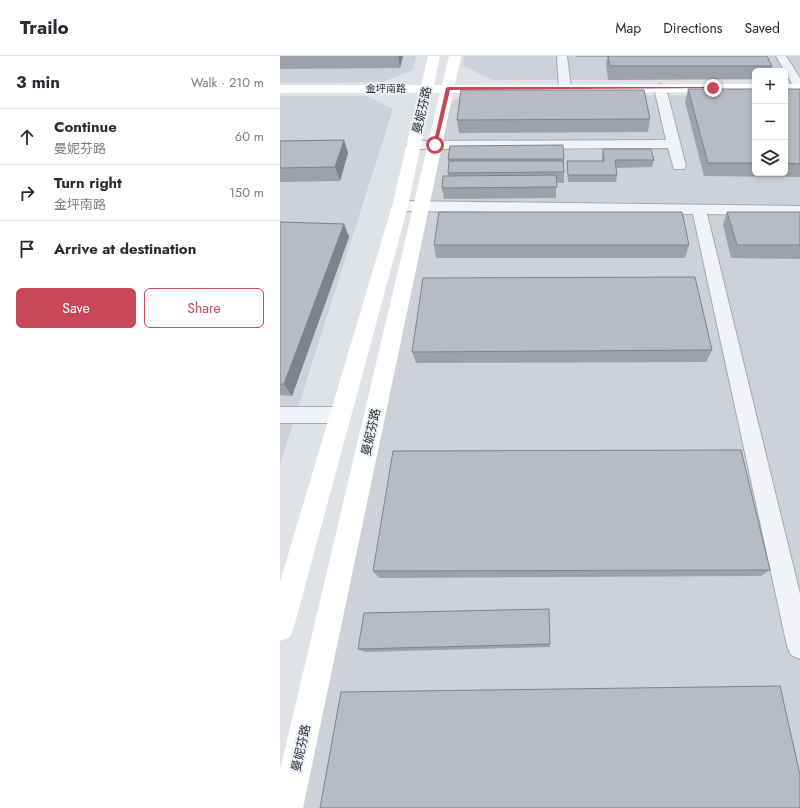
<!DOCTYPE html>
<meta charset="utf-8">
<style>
body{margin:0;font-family:Jost,"Noto Sans SC",sans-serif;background:#f7f7f7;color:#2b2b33}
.controls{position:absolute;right:12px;top:12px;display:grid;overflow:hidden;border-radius:6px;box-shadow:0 2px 6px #0003}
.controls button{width:36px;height:36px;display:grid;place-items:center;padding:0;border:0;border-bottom:1px solid #e1e1e2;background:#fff;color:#2b2b33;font:20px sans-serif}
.stop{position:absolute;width:12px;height:12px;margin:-9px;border:3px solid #c84859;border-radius:50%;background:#fff}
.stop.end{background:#c84859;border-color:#fff;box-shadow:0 1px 4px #0008}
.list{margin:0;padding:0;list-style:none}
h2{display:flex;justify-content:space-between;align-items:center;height:52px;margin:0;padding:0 16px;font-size:17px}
h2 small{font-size:13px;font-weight:400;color:#7c7c81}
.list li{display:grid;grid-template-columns:26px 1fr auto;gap:12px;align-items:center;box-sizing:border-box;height:56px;padding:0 16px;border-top:1px solid #e1e1e2}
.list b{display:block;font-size:15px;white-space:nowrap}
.list p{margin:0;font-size:13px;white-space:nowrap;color:#7c7c81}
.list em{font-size:13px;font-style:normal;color:#7c7c81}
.actions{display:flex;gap:8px;padding:12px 16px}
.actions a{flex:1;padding:9px 0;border:1px solid #c84859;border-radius:6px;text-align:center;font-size:14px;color:#c84859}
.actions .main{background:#c84859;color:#fff}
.icon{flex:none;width:22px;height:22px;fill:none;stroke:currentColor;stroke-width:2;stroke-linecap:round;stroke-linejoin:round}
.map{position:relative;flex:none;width:520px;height:752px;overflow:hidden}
header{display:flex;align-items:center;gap:24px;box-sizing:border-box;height:56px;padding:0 20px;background:#fff;border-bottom:1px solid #e1e1e2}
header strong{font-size:19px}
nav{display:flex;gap:22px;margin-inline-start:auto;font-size:14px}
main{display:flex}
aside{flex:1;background:#fff}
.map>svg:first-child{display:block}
</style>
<header>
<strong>Trailo</strong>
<nav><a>Map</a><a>Directions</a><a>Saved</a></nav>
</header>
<main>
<aside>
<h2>3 min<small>Walk · 210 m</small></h2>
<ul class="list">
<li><svg class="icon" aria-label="ahead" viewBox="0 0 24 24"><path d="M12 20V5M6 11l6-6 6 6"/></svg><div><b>Continue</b><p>曼妮芬路</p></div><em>60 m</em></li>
<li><svg class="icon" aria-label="right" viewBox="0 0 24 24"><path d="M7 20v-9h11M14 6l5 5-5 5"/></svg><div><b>Turn right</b><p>金坪南路</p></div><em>150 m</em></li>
<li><svg class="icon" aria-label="arrive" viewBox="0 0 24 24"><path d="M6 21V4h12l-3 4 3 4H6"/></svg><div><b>Arrive at destination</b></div></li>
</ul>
<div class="actions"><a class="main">Save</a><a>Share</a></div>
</aside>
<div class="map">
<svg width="520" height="752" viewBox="0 0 520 752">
<rect width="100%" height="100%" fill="#dfe2e7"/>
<path fill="#cdd1d9" d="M0,0H136L133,14L103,26L0,27Z
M184,0H520V24H505V15H475V24H212L182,9Z
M194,38L475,40V117H505L520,40V752H17L169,46Z
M0,40H87L113,53L0,408Z"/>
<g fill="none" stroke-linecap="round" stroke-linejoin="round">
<g stroke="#a4a9b1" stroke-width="2">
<path id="street" d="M277,0H287L291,32L289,34H281L279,32Z
M496,0H506L520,22V36L516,34L514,32Z
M380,28L384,30L386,32L406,110L404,113H394L388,92L134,93L129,92L127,89L129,86L134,85L386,84L374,32L376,30Z
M120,145L520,150V160L427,158L520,538V603L511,599L507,590L413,158L120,155L115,153L113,150L115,147Z
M0,351H60L67,353L70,359L67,365L60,367H0Z"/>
</g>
<use href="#street" fill="#f1f3f6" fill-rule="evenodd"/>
<path fill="#fff" fill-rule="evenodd" d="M148,0H160L154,29H162L169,0H181L175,29L475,28V36L173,37L23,752H0V714L160,37H152L128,150L14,571L10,581L0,585V526L112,150L139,37H0V29H141Z
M505,28H520V36H505Z"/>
</g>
<path fill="#9da1a9" d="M0,0H123L120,12L0,13Z
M296,0H487L492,10L490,15H475V23L328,24L326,8L327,1H296Z
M408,33H475V117H505V33H520V121L424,120L405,46Z
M370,63L368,76L179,77L177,64Z
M64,84L68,97L60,125L0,126V85Z
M323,93L374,104L372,111L336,112L337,119L336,126H288L287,112V105H322V101Z
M168,103H284V127H276V142L164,143L162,132L168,120V117L169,108Z
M447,156H520V203L451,202L443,169Z
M0,166L64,168L69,181L12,340L0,339Z
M154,189H409L405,202H156Z
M432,294L426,306L136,307L132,296Z
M490,514L481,520L99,522L93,515Z
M270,588V591L85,596L78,593Z"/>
<path fill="#7f8389" d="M118,0H123L120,12Z
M64,84L68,97L60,125L55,111Z
M64,168L69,181L12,340L4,328Z"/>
<path fill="#b6bbc4" stroke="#7f8389" d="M328,0H487L492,10H330Z
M408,33H475V107H428Z
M505,33H520V108L505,107Z
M181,34H364L370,63L177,64Z
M64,84L55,111L0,112V85Z
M283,89L284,103H168L170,90Z
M323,93H371L374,104H335L337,119H288L287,105H324Z
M169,105H283L284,116L168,117Z
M276,119L277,131L162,132L163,120Z
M159,156H402L409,189H154Z
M447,156H520V189H457Z
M0,166L64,168L4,328H0Z
M415,221L432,294L132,296L143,222Z
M461,394L490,514L93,515L113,395Z
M269,553L270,588L78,593L84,557Z
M500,630L520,719V752H40L61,636Z"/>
<path fill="#c84859" d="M168,31H433L435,32L170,34L157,89L155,90L153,89L166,32Z"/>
<g text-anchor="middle" stroke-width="4" stroke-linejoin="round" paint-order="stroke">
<g font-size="10" fill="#28303e" stroke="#eef1f5">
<text x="106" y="36">金坪南路</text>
</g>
<g font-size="12" fill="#28303e" stroke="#eef1f5">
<text transform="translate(142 54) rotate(-77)" y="4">曼妮芬路</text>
<text transform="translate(91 376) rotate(-77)" y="4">曼妮芬路</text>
<text transform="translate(21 692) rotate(-77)" y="4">曼妮芬路</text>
</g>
</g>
</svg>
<div class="controls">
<button>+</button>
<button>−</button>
<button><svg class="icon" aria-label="layers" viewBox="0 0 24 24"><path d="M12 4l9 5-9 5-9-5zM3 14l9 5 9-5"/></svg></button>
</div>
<div class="stop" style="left:155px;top:89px"></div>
<div class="stop end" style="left:433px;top:32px"></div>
</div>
</main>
